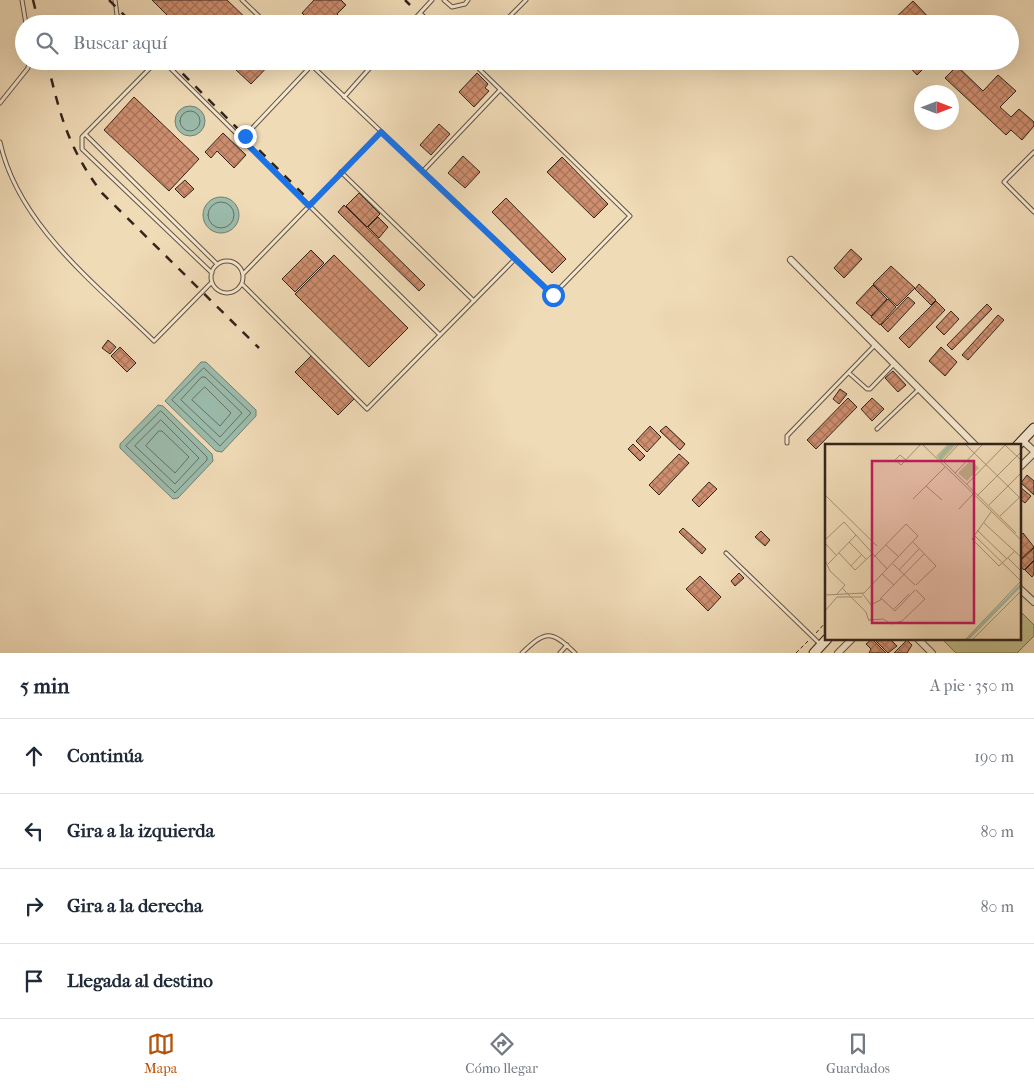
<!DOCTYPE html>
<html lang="es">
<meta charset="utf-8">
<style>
body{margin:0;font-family:"IM FELL French Canon",serif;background:#f6f6f7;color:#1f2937}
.compass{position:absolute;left:914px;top:85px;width:45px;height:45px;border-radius:50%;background:#fff;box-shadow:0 5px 20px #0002;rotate:90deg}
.stop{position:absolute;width:15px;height:15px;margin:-11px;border:4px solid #1a73e8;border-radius:50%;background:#fff}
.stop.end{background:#1a73e8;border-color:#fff;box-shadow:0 1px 5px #0008}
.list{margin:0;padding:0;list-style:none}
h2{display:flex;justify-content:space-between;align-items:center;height:65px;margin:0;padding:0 20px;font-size:21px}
h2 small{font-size:16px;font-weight:400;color:#747a83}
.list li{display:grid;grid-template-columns:32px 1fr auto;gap:15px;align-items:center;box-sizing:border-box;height:75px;padding:0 20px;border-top:1px solid #e0e1e3}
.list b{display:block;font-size:19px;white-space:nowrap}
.list em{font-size:16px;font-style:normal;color:#747a83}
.icon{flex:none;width:28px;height:28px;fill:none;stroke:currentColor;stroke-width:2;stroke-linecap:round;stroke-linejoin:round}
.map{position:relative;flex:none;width:1034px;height:653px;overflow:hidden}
.search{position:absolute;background:#fff;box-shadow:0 5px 20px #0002;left:15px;right:15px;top:15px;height:55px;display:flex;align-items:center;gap:12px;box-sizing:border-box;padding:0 18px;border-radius:28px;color:#747a83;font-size:19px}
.sheet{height:365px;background:#fff}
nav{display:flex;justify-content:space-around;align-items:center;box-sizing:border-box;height:70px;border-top:1px solid #e0e1e3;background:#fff;font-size:14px;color:#747a83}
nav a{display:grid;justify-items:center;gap:2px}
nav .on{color:#b45309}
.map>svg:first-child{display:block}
</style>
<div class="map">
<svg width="1034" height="653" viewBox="0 0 1034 653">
<defs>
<pattern id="building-cross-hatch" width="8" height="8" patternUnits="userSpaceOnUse" patternTransform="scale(1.25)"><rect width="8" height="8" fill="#ce8e6f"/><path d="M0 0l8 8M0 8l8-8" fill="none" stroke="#a8745a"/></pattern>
</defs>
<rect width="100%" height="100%" fill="#f0dbb7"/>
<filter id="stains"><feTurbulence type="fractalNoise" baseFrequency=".004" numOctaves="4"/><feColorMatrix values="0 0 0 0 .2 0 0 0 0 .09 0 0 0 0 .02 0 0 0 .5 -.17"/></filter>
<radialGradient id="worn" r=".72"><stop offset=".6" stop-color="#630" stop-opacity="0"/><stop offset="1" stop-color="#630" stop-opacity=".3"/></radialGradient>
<path fill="#bfbe8a" stroke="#797153" d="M1020,611L1034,625V636L1017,653H956L942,639H1020Z"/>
<path fill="#9bbbab" stroke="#717f72" d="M175 121a15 15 0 1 1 30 0a15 15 0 1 1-30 0Z
M203 215a18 18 0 1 1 36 0a18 18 0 1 1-36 0Z
M201,362H206L256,410V416L222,452L216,451L165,401Z
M158,405L163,406L212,454L213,461L178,498L173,499L120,448V444Z"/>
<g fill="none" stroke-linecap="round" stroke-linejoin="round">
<path stroke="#677064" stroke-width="1" d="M180 121a10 10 0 1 1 20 0a10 10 0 1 1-20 0Z
M208 215a13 13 0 1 1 26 0a13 13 0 1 1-26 0Z
M204,368L251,413L220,446L172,400Z
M202,377H205L242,413L220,437L181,400Z
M205,387L231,413L220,426L192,400Z
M161,411L207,457V460L175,493L126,446Z
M161,420L199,458L175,484L135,446Z
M159,431H162L189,457L175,473L146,446Z"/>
</g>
<path fill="url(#building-cross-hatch)" stroke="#33241c" d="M152,0H227L251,23L176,24Z
M314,0H341L346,5L337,14L348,24H313L302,13Z
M913,1L935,24H889Z
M242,61H273L251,84L235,69Z
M904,61H931L917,75Z
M957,66L983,91L998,75L1016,91L1000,107L1011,117L1019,109L1034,122V126L1022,140L1011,130L1006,135L945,78Z
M477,73L488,84L485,88L489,91L474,107L459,92Z
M134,97L199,159L169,191L104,130Z
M439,124L450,134L431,155L420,145Z
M223,133L246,155L234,168L217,151L211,158L205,152Z
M463,156L480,172L465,188L448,173Z
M562,157L608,204L594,218L547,172Z
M185,180L194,189L184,198L175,189Z
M359,193L380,214L367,227L346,206Z
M506,198L566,259L552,273L492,212Z
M344,205L425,285L419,291L338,212Z
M378,217L388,227L379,238L368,227Z
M851,249L862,259L844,278L834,268Z
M311,250L324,263L295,292L282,279Z
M334,255L408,328L369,367L295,294Z
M891,266L915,288L897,306L873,284Z
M919,284L936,300L931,305L915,289Z
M873,285L887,299L871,316L856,303Z
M908,297L915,303L888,332L881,325Z
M888,299L896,307L880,325L871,317Z
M936,301L945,310L909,348L899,338Z
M987,304L992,309L952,350L947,345Z
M951,311L959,319L944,335L936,327Z
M998,315L1004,320L968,360L962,355Z
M108,340L116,347L110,354L102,348Z
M120,347L136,363L127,372L111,356Z
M941,347L957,362L945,376L929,361Z
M311,356L354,399L338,415L295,372Z
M893,371L906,385L898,392L885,378Z
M840,389L847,394L839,404L833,399Z
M848,398L857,407L816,449L807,440Z
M872,398L884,409L872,421L861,409Z
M650,426L661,437L647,452L636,441Z
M666,426L685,444L680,450L660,431Z
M633,444L645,456L640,461L628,449Z
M679,454L689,463L659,495L649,485Z
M1027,475L1034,481V495L1021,483Z
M709,482L717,489L699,507L692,500Z
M1020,487L1031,496L1025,503L1020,499Z
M683,528L706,549L702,554L679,532Z
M761,531L770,540L765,546L755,537Z
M1023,533L1034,547L1020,560V536Z
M1034,548V560L1024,570L1020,566V561Z
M1034,561V574L1032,577L1025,570Z
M739,573L744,578L735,586L731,581Z
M700,576L721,597L708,611L686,589Z
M872,639L886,653H869L871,649L866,644Z
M874,639H890L897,646L888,653Z
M907,640L912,645L907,653H894Z"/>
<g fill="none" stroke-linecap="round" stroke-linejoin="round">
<g stroke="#625243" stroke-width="5">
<path id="lane" d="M22,0L26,24
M115,0L117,15L125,24
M242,0L267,24
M444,0L452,7L465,4L468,0
M420,13L432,24
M410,24L432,0
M502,24L526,0
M153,61V65L82,137V149L212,273
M163,61L440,335
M307,61L553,295L630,216L471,61
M344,97L376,61
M0,103L28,68L29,61
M85,134L217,264
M242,139L311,66
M0,142C18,225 96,284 154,341L212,282
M1034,152L1004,182L1034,212
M423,171L500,90
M341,172L474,301
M211 277a16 16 0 1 1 32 0a16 16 0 1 1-32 0Z
M243,274L381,132
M242,284L367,409L515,259
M849,373L867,389H870L894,364
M877,429L919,389
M787,443V436L875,345
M726,553L821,645
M522,653C546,630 551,630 575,653
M560,653L567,645"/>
</g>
<g stroke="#625243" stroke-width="8">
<path id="street" d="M791,260L976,446
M1022,440L1034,451
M1020,467L1034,453
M1020,589L1034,602
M918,639L932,653
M838,653L852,639"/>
</g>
<g stroke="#33241c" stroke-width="11">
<path id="secondary" d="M1017,446L1034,428
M814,653L827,639"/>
</g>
<path stroke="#33241c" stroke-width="1" stroke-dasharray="4 2.5" stroke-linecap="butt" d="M816,633L826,622
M796,653L808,641"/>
<use href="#lane" stroke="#f5e8d0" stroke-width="3"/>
<use href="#street" stroke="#f5e8d0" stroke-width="6"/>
<use href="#secondary" stroke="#f5e8d0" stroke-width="9"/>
<path stroke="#33241c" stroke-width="2.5" stroke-dasharray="9 9" stroke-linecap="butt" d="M33,0L39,24
M109,0L133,24
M405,0L410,5
M47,61C60,115 68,148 102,193L259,348
M170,61L312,203"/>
</g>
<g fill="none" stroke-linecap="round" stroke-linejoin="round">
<path stroke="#1a73e8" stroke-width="6" d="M245,136L242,139L309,206L381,132L553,295"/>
</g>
<g transform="translate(825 444)">
<rect width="196" height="196" fill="#f0dbb7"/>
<path d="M123,0H132L116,17L111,12ZM146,16L154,24L142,37L133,29Z" fill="#bfbe8a"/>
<path fill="none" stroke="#9bbbab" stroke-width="2.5" d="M116,16V12L127,0M142,196L197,140"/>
<path fill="none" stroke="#a49279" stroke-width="1" d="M97,0L197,97M140,0L197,56M180,1L197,17M81,16L75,11L70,16L76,21L96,0M118,17L191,89M117,18L134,0M130,29L158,0M142,40L181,0M101,42L117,56M0,51L52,102M152,52L197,7M88,55L120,23M164,61L197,28M134,65L148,50M166,68L147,95L174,122L190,107M175,72L197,51M159,79L197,114M152,86L182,115M149,91L196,137M0,96L19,78L62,125M24,98L41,115M88,98L111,122L91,141M0,99L11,111M61,101L74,113M14,109L30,126L46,111M183,114L197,128M0,116L5,127L20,141L12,150M3,120L31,91M68,120L90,141M26,122L37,110M74,126L94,105M57,130L69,141M17,144L41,168L44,177M37,149L46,161L57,155L70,167L90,146M0,151L39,149L93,92L81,80L49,113M12,153H37M55,155L99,110M68,166L84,150M0,167L12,153M44,176L58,175L66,180L77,177L100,155L91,146M140,196L197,136M147,196L197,146"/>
<path fill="#c2185b" fill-opacity="0.15" stroke="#c2185b" stroke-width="2.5" d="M47,17H149V179H47Z"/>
<rect width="196" height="196" fill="none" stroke="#33241c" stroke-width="2.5"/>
</g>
<rect width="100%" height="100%" filter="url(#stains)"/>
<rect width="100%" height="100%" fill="url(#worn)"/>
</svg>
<svg class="compass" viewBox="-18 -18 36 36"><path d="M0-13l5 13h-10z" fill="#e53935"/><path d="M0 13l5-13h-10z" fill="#747a83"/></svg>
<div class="stop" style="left:553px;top:295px"></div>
<div class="stop end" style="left:245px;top:136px"></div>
<div class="search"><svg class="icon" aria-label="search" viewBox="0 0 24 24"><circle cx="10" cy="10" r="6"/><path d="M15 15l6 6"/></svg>Buscar aquí</div>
</div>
<section class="sheet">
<h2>5 min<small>A pie · 350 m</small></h2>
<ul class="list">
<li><svg class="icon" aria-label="ahead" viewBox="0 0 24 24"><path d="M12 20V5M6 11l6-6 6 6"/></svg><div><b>Continúa</b></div><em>190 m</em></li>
<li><svg class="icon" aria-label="left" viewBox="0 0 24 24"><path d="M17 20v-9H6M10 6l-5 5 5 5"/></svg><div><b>Gira a la izquierda</b></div><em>80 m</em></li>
<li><svg class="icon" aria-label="right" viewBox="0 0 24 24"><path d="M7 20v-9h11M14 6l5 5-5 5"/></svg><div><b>Gira a la derecha</b></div><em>80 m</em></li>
<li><svg class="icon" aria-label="arrive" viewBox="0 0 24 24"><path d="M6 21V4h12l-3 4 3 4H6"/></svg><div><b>Llegada al destino</b></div></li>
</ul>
</section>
<nav>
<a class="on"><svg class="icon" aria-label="map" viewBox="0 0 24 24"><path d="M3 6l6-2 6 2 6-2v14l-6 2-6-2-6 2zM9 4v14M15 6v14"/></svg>Mapa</a>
<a><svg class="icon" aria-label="directions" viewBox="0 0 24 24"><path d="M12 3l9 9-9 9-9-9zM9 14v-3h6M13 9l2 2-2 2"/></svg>Cómo llegar</a>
<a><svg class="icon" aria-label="saved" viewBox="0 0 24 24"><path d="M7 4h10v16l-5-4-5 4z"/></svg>Guardados</a>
</nav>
